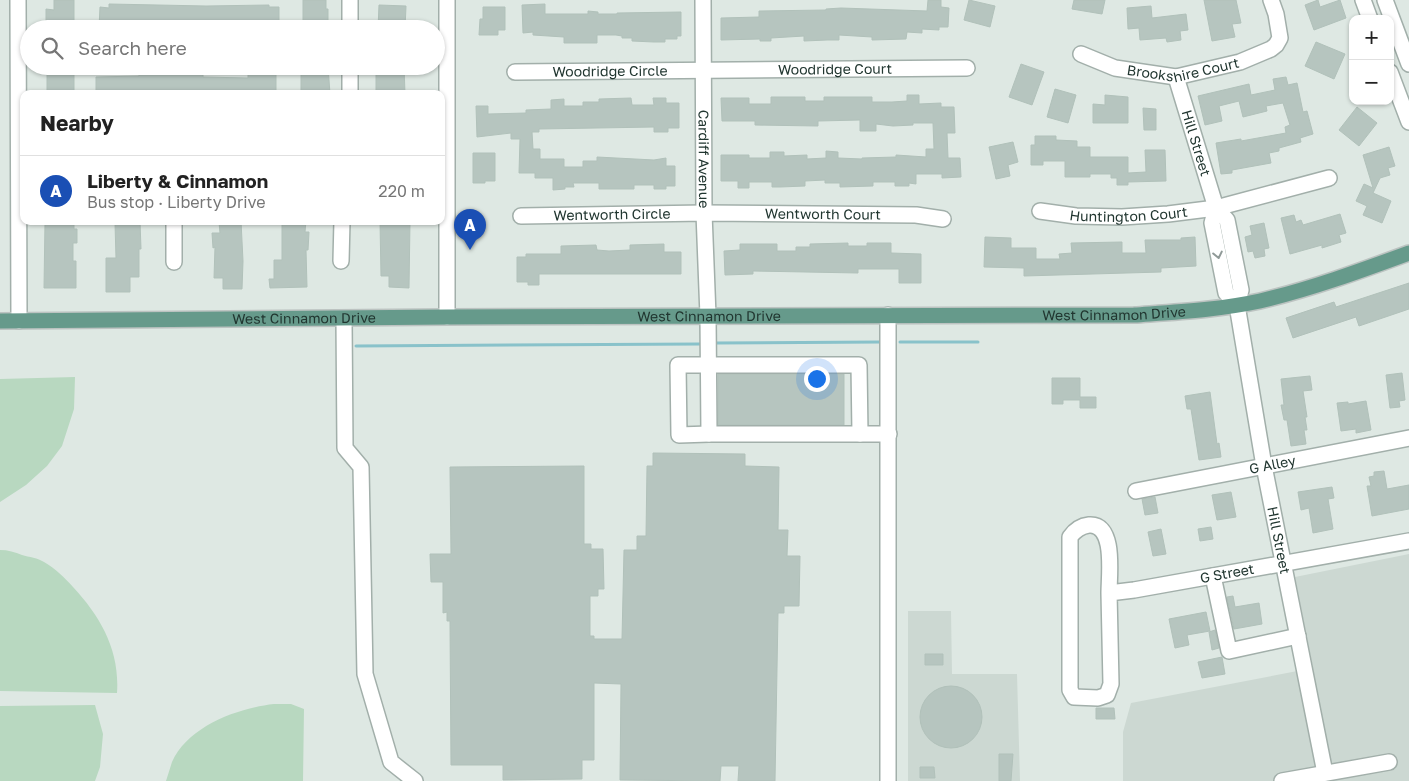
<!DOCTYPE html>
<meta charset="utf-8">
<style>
body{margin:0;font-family:"Golos Text",sans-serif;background:#f6f6f6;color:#222}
.controls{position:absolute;right:15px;top:15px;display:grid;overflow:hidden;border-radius:10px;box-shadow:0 1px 4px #0004}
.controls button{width:45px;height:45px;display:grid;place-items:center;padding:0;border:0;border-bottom:1px solid #e0e0e0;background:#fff;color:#222;font:25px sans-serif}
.you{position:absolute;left:816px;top:378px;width:18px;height:18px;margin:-12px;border:4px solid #fff;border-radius:50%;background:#1a73e8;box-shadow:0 0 0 8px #1a73e833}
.badge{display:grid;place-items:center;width:32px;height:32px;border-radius:50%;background:#db2777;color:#fff;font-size:16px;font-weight:700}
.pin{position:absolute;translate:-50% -41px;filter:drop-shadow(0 1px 2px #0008)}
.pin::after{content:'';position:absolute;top:26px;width:18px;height:15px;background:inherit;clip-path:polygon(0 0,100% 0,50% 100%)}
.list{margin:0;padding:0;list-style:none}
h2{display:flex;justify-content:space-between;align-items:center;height:65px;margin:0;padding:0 20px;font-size:21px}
h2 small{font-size:16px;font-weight:400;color:#767676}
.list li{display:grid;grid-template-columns:32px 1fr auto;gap:15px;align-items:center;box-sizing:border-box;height:70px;padding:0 20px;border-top:1px solid #e0e0e0}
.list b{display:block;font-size:19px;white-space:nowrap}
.list p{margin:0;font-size:16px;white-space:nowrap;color:#767676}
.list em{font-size:16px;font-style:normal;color:#767676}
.icon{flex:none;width:28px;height:28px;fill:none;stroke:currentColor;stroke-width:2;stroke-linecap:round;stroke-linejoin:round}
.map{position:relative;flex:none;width:1409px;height:781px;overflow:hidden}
.search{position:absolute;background:#fff;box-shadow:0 1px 4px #0004;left:20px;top:20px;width:425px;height:55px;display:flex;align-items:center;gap:12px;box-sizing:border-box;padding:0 18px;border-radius:28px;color:#767676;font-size:19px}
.panel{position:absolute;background:#fff;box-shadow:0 1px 4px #0004;left:20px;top:90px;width:425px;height:135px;border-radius:10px}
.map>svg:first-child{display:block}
</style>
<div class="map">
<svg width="1409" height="781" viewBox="0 0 1409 781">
<rect width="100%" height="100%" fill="#dee8e3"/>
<path fill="#ccd8d2" d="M1409,554V781H1123V732L1131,703L1313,668L1295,577Z
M908,611H951L952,674H1017L1020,781H908Z"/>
<path fill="#b8d8c0" d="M75,377L74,409L62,446L47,466L26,485L0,502V379Z
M0,550C8,550 15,552 22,555C29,557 38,558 44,562C55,568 65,578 73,587C101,617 120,651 117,693L0,691Z
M274,704H291L304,709L303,781H166C168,775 170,768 172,762C188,726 238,708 274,704Z
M95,705L103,734L100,767L95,781H0V706Z"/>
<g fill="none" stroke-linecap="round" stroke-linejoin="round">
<path stroke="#89c2ca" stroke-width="3" d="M900,342H978
M715,343L881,342
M356,346L700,344"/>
</g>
<path fill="#b6c5bf" stroke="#b1c1ba" d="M54,0H74V27H46V9L54,10Z
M303,0H326V9H328V27H303Z
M928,0H941V7L949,8L948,27H939V30L922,29V33L907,32L906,39L872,40V37L839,35V40H827L804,41V36L771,38V41H760V39L721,40V18L759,17V11L826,10V9L841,8L927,11Z
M969,0L995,6L990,27L964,20Z
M1074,0H1105L1102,14L1072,9Z
M1204,0H1236L1241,23L1232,24L1235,37L1212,41Z
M1318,0L1320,7L1340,0L1346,18L1314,30L1305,5Z
M109,4L206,6L269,5V7H279V29L99,28L100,7L109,8Z
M545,4V14H588V11L598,12V14H617V13L681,12V36H677V39H665V42H654L632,41V38H622V36L616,35H597V43H564V37L533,35V32L523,33L522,5Z
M379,5L406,6L405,29H378Z
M1151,6L1152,18L1186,14L1188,30L1180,31L1181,40L1167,42L1166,38L1140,40L1139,28L1128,29L1127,8Z
M483,7H505V30H498V35H479L480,19H483Z
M1316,42L1345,54L1334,79L1305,66Z
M1021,64L1044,72L1032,105L1009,97Z
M47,66H74V94H47Z
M301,66H328L330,94H301Z
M376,66H404L405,94H376Z
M157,67H166V71H195V73H203V77L248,78V71H257V67H276V94H96V77L139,76V71H157Z
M1286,77L1288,85L1297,83L1303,112L1307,111L1313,134L1300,138L1301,142L1279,148V151L1269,153L1271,163L1232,170V173L1221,174L1216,143L1241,139V141L1286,133L1285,127L1290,125L1283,103L1266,106L1267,111L1243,117L1239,101L1219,106L1222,121L1205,125L1198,96L1249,84L1251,95L1275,90L1273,79Z
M1055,89L1076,95L1068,123L1047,117Z
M907,95H919V104L941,103V107H954L955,133H947L948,158H960L961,177L942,178V174H916V184L909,183V186H895V182H873V186L840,187V183H825V180L805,181V186L780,187H772V182H749V188H738V181H721V155H749V158H770V152H784V156L807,155V159L826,158V151L838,152V158L862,159V158L896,157V155L926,157V149H934L933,123H913V125L893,126L876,124V131H860V120L818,121V126L755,125V121H722L721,98H749V104H771V97H805V101H824V97H872V102H892L907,101Z
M1105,95L1128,97V123H1093V104L1105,105Z
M631,98L632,105H654L653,98H666V103H679V128H668V132H654V127L539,129V132H532L533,149H540V159H564V167H583V161H597V157L654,160L666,158V166H675V186H666V189H654V185H634V189H599V183H573L574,187H565V189L553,190V178H535V173H519L520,139H511V133L477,137L476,106H488V114L526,113V110L551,109V100L564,99V106H583V102H599V99Z
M1357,107L1377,123L1359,146L1339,130Z
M1143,108L1156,109V130H1144Z
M1035,136H1056V140L1077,141V147H1090V157H1128V173L1146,172L1145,150H1165L1166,181L1128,182V185H1117V178H1111V174H1090V177H1065V161H1043V165H1031V145H1035Z
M1013,142L1018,162L1008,165L1010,176L996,179L989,147Z
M1389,147L1395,166L1388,168L1390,175L1380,178L1373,193L1391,201L1382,223L1363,215L1367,206L1356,201L1364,184L1373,188L1363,155Z
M473,153H495V181H485V183H473Z
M1340,214L1346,233L1339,235L1341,242L1322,248V245L1290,254L1281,218L1294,215L1296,222L1301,220L1303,225Z
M241,221L243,261L242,289H223V278H214L215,247L213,248L212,233H220L219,222Z
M282,221H306L305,232H309L308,250H306L307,287L270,288L269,279H274V260H282Z
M380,221H410L409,288L389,287V276H381Z
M45,222H74V229H77V243H73V261H76V288H44Z
M140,222L141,249H139V277H130V292H106V258H116L115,223Z
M1264,223L1269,248L1264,249L1265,256L1255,258L1253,251L1248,252L1245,237L1252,235L1250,226Z
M985,237L1011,238V248H1036V259H1060L1059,254L1072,253L1071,243L1122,242V253H1146L1145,240H1181V238L1195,237L1196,266L1161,268V272L1024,276V268L984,267Z
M848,243V246H867V243H891V253L921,254V283H899V269H858V273L753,271V274L725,275L724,251L740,250V244H777V251H796V247H810V244Z
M664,244V252H681V274H539V285H528V282H517V257H526V254H561V246L596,245L597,250L609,251L630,250V245Z
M1409,283V309L1359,326L1356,317L1293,338L1286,318L1334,302L1336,307Z
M1402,373L1405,400L1399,401L1400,407L1390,408L1386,375Z
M718,374H844V425H718Z
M1310,376L1312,390L1303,391L1307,417H1305L1307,430H1304L1306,444L1291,446L1287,420H1284L1281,405H1284L1281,379Z
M1052,378H1080V397H1096V408H1080V400H1063V404H1052Z
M1210,392L1217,444L1219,443L1221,457L1199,460L1191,409H1187L1185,396Z
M1366,401L1371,430L1356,433V429L1341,431L1337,403L1348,402V404Z
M653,453L745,454V466L779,467L778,530H788L787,556H800L799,606H784V613H778L775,781H738L739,766H721L720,781L620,780L621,684L594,683V760H582V779L503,780V765H451L450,621H447V612L443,613V582H431L430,554H451L450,467L584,466V544H591V549H603L604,589H598V596H590V636H594V639H622L624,550H637V536H646L647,466H653Z
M1384,471L1387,489L1409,485V509L1372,516L1367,486H1371L1369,477L1374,476V472Z
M1332,487L1334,498L1328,499L1333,529L1313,533L1309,508L1301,510L1298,492Z
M1231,492L1236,517L1217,520L1212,495Z
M1155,497L1158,513L1145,515L1142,499Z
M1211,527L1213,539L1200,541L1198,529Z
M1161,529L1166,554L1153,556L1148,532Z
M1233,596L1235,607L1259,603L1262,624L1234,629L1227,597Z
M1206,612L1210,631L1187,635L1189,645L1175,648L1169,619Z
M1215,630L1219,648L1212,650L1209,632Z
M925,654H943V665H925Z
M1222,657L1225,674L1202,678L1198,662Z
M920 717a31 31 0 1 1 62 0a31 31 0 1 1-62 0Z
M1096,708H1114L1115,719H1096Z
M999,754H1013L1011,781H999Z
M920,767H934L935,778H920Z"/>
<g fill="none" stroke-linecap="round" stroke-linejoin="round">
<g stroke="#a2afaa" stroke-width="18">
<g id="minor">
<path d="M18,0L19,321"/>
<path id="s1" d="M703,0L704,213L708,316L709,434H889"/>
<path d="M1363,0L1370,19"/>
<path d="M1385,0L1409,64"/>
<path d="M350,29V0"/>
<path id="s2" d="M1081,54L1115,68L1176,77L1240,62L1271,49L1276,45L1280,38L1276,14L1271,0"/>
<path id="s3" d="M515,72L967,68"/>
<path d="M1390,72L1409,122"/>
<path id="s4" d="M1176,77L1216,208L1227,220L1241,290L1237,305L1264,466L1325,773"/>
<path d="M350,94V66"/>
<path d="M1216,208L1212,223L1226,293L1237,305"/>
<path id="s5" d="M1040,211L1076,216L1122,217L1168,214L1216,208L1329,178"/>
<path id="s6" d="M521,216L704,213L916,215L943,219"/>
<path d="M174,221V262"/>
<path d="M341,261L342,221"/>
<path d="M447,317V0"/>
<path d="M344,319L345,448L361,467L365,674L391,762L415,781"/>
<path d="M709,434L679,435L678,365H859L860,434"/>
<path id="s7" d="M1136,491L1409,438"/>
<path d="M1213,576L1229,651L1298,636"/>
<path id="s8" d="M1109,593C1109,575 1116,523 1089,525C1080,526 1075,530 1070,537V690L1074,697L1098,698L1107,695L1111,684L1109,593L1134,590L1409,541"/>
<path d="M888,781V315"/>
<path d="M1282,781L1389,762"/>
</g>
</g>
<g stroke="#bcc3c1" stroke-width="18">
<g id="major">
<path id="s9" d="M0,321L447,317L1134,315C1176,312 1218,310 1260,301C1311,289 1360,271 1409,253"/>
</g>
</g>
<use href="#minor" stroke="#fff" stroke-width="15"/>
<use href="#major" stroke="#669a8b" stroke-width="15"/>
</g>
<defs><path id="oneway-chevron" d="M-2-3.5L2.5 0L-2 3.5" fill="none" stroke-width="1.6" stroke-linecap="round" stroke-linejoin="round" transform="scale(1.25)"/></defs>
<use stroke="#909a98" href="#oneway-chevron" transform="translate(1218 255) rotate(78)"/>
<g text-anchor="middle" stroke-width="5" stroke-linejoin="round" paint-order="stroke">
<g font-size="14" fill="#213630" stroke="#eef5f1">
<text dy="5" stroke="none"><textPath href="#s2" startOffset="106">Brookshire Court</textPath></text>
<text dy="5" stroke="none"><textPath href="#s3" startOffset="320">Woodridge Court</textPath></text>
<text dy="5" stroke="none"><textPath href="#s3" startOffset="95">Woodridge Circle</textPath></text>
<text dy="5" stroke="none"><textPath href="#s4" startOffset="69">Hill Street</textPath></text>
<text dy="5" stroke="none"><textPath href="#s1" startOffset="159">Cardiff Avenue</textPath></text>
<text dy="5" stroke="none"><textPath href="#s5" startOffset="89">Huntington Court</textPath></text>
<text dy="5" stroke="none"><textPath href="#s6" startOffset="91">Wentworth Circle</textPath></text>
<text dy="5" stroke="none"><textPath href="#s6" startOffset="302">Wentworth Court</textPath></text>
<text dy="5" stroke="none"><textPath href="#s9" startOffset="1114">West Cinnamon Drive</textPath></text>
<text dy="5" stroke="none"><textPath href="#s9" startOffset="709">West Cinnamon Drive</textPath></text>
<text dy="5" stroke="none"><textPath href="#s9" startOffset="304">West Cinnamon Drive</textPath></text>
<text dy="5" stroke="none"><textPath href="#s7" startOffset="139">G Alley</textPath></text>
<text dy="5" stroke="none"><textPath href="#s4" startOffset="479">Hill Street</textPath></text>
<text dy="5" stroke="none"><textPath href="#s8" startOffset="519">G Street</textPath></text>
</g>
</g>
</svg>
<div class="controls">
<button>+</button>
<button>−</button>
</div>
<div class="you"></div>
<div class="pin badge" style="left:470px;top:250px;background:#1a4fb4">A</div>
<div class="search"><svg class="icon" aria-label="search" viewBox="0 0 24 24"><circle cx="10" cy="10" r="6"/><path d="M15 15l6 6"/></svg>Search here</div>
<section class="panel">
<h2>Nearby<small></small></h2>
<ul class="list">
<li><span class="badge" style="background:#1a4fb4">A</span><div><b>Liberty &amp; Cinnamon</b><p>Bus stop · Liberty Drive</p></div><em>220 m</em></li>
</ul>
</section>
</div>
